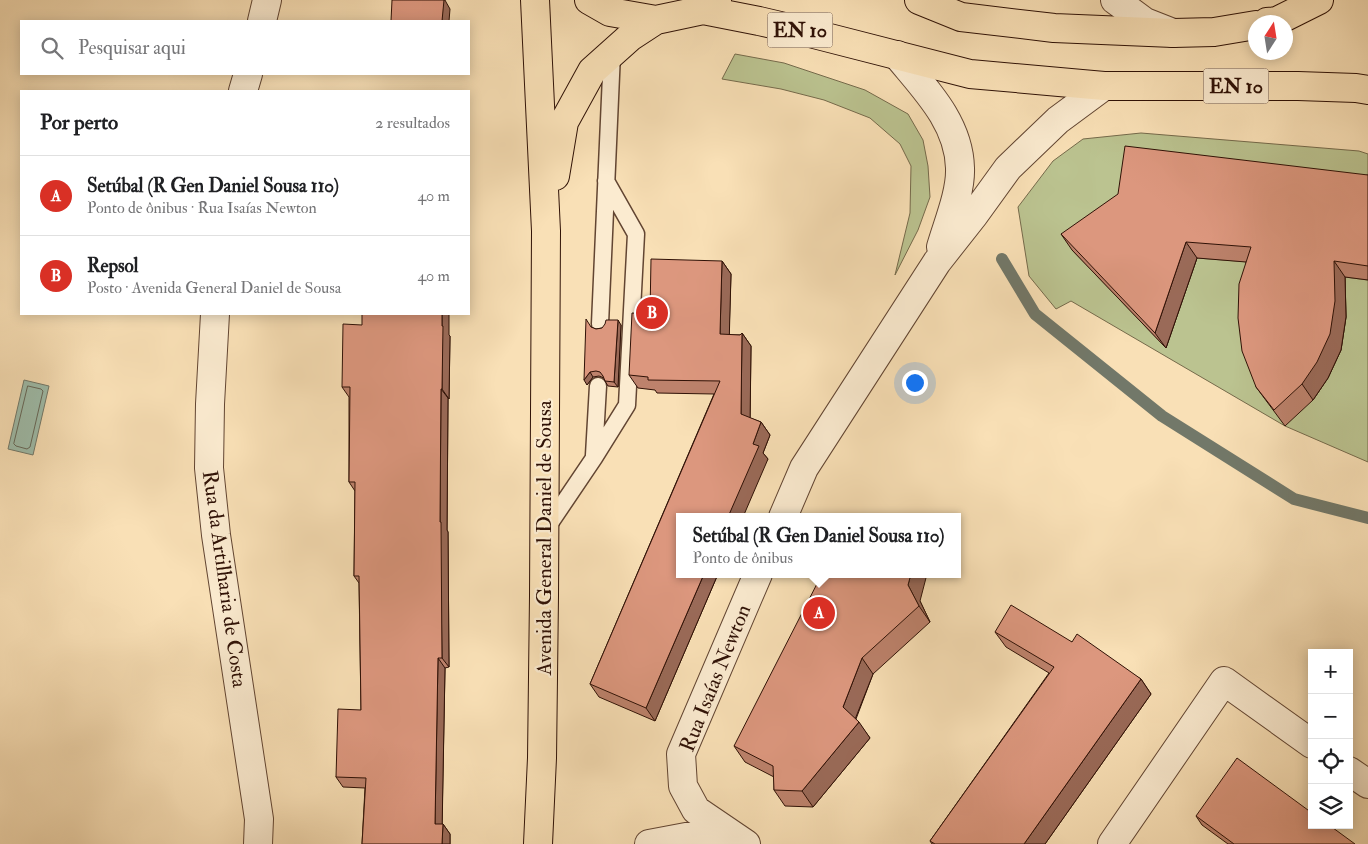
<!DOCTYPE html>
<html lang="pt">
<meta charset="utf-8">
<style>
body{margin:0;font-family:"IM FELL Double Pica",serif;background:#f6f6f6;color:#202124}
.controls{position:absolute;right:15px;bottom:15px;display:grid;overflow:hidden;border-radius:0px;box-shadow:0 2px 12px #0003}
.controls button{width:45px;height:45px;display:grid;place-items:center;padding:0;border:0;border-bottom:1px solid #e0e0e0;background:#fff;color:#202124;font:25px sans-serif}
.compass{position:absolute;left:1248px;top:15px;width:45px;height:45px;border-radius:50%;background:#fff;box-shadow:0 2px 12px #0003;rotate:12deg}
.you{position:absolute;left:914px;top:382px;width:18px;height:18px;margin:-12px;border:4px solid #fff;border-radius:50%;background:#1a73e8;box-shadow:0 0 0 8px #1a73e833}
.badge{display:grid;place-items:center;width:32px;height:32px;border-radius:50%;background:#d93025;color:#fff;font-size:16px;font-weight:700}
.pin{position:absolute;translate:-50% -50%;border:2px solid #fff;box-shadow:0 1px 5px #0006}
.popup{position:absolute;left:676px;top:513px;width:285px;height:65px;box-sizing:border-box;display:grid;place-content:center;border-radius:0px;background:#fff;filter:drop-shadow(0 1px 4px #0005);font-size:16px;white-space:nowrap;color:#757577}
.popup b{font-size:19px;color:#202124}
.popup::after{content:'';position:absolute;left:50%;top:100%;margin-left:-10px;border:10px solid transparent;border-top-color:#fff}
.list{margin:0;padding:0;list-style:none}
h2{display:flex;justify-content:space-between;align-items:center;height:65px;margin:0;padding:0 20px;font-size:21px}
h2 small{font-size:16px;font-weight:400;color:#757577}
.list li{display:grid;grid-template-columns:32px 1fr auto;gap:15px;align-items:center;box-sizing:border-box;height:80px;padding:0 20px;border-top:1px solid #e0e0e0}
.list b{display:block;font-size:19px;white-space:nowrap}
.list p{margin:0;font-size:16px;white-space:nowrap;color:#757577}
.list em{font-size:16px;font-style:normal;color:#757577}
.icon{flex:none;width:28px;height:28px;fill:none;stroke:currentColor;stroke-width:2;stroke-linecap:round;stroke-linejoin:round}
.map{position:relative;flex:none;width:1368px;height:844px;overflow:hidden}
.search{position:absolute;background:#fff;box-shadow:0 2px 12px #0003;left:20px;top:20px;width:450px;height:55px;display:flex;align-items:center;gap:12px;box-sizing:border-box;padding:0 18px;border-radius:0px;color:#757577;font-size:19px}
.panel{position:absolute;background:#fff;box-shadow:0 2px 12px #0003;left:20px;top:90px;width:450px;height:225px;border-radius:0px}
.map>svg:first-child{display:block}
</style>
<div class="map">
<svg width="1368" height="844" viewBox="0 0 1368 844">
<rect width="100%" height="100%" fill="#f9e0b6"/>
<filter id="stains"><feTurbulence type="fractalNoise" baseFrequency=".004" numOctaves="4"/><feColorMatrix values="0 0 0 0 .2 0 0 0 0 .09 0 0 0 0 .02 0 0 0 .5 -.17"/></filter>
<radialGradient id="worn" r=".72"><stop offset=".6" stop-color="#630" stop-opacity="0"/><stop offset="1" stop-color="#630" stop-opacity=".3"/></radialGradient>
<path fill="#bbc390" stroke="#756a4b" d="M735,54L784,63L865,90L908,114L923,140L928,166L930,197L918,230L895,275L910,213L911,166L900,144L870,118L824,100L781,89L722,79Z
M1141,133L1359,151L1368,154V189L1129,210L1072,250L1166,348L1197,258L1262,263L1313,400L1328,378L1341,350L1346,317L1345,277L1368,280V462L1285,426L1071,301L1056,309L1029,276L1018,207L1053,161L1083,139Z"/>
<path fill="#9ebdab" stroke="#727869" d="M24,380L49,386L33,455L8,449Z"/>
<g fill="none" stroke-linecap="round" stroke-linejoin="round">
<path stroke="#666758" stroke-width="1" d="M28,386L41,389L43,391L30,447L27,449L16,446L14,444Z"/>
<path stroke="#727869" stroke-width="12" d="M1002,259L1035,314L1162,416L1294,499L1368,518"/>
<g stroke="#624532" stroke-width="19">
<path id="lane" d="M600,324L612,53
M594,455L598,386
M546,529L594,458L627,405L636,234L606,181"/>
</g>
<g stroke="#624532" stroke-width="30">
<path id="street" d="M1115,0L1145,22L1173,33
M262,21L267,0
M897,55C924,88 959,122 960,168C961,192 948,223 941,247
M243,91L248,74
M215,314L210,404L209,468L216,535L259,819L258,844
M783,517L804,468L937,262L974,215L1008,168L1058,120L1104,86
M1349,771L1368,784
M649,844L702,834L734,840
M746,844L696,810L683,786L681,754L758,574
M1112,844L1224,681L1312,744"/>
</g>
<g stroke="#2f1106" stroke-width="30">
<path id="primary" d="M535,0L546,231L544,596L542,758L538,844
M589,0L610,12L656,20L703,10L717,1
M919,0L961,17L1054,28L1173,33L1214,32L1256,25
M703,10L759,21L810,33L970,74L1104,86H1298L1356,88L1368,90
M1267,22L1277,21L1319,0
M555,176L564,122L592,71L630,37L656,20"/>
</g>
<use href="#lane" stroke="#fbebd0" stroke-width="16"/>
<use href="#street" stroke="#fbebd0" stroke-width="28"/>
<use href="#primary" stroke="#f9e0b6" stroke-width="28"/>
</g>
<path fill="#bd826c" stroke="#2f1106" d="M1368,175V280L1345,277L1346,317L1341,350L1328,378L1313,400L1285,426L1256,387L1246,262L1197,258L1166,348L1072,250L1061,234Z
M722,261L731,274L729,335H740L742,333L751,346L750,418L761,422L770,435L763,453L768,459L680,574H718L655,721L599,697L590,684L714,394L657,393L655,390L638,388L629,375Z
M621,325L618,387L608,386L605,381L604,378L599,376L593,377L587,385L591,327L596,329Z
M449,335L450,336L449,399L448,398L447,530L448,532L449,667L445,668L442,824H443L450,834V844H362L365,788L343,787L336,777L361,710L359,583L354,576L355,491L349,482V397L342,387Z
M920,601L930,622L873,674L856,719L870,738L813,807L785,806L774,790V777L745,762L734,746Z
M995,632L1072,642L1141,679L1151,694L1045,844H932L930,841L1049,673L1006,647Z
M1196,816L1355,844H1228L1202,825Z"/>
<path fill="#9a6a58" stroke="#2f1106" d="M440,0H445L446,2L450,9L449,21H442Z
M1186,242L1197,258L1166,348L1155,333Z
M722,261L731,274L729,347L720,334Z
M1334,261L1345,277L1346,317L1341,350L1328,378L1313,400L1302,384Z
M442,314H449V335L450,336L449,399L442,389Z
M618,320L621,325L618,387L614,382Z
M742,333L751,346L750,427L741,414Z
M590,372L593,377L587,385L584,380Z
M441,389L448,398L447,530L448,532L449,667L442,658L440,522Z
M761,422L770,435L763,453L768,459L743,517H728L753,444Z
M704,574H718L655,721L646,708Z
M911,574H927L920,601L930,622L919,606L908,585Z
M438,658L445,668L442,834L435,824Z
M862,658L873,674L854,722L843,707Z
M1141,679L1151,694L1045,844H1024Z
M859,722L870,738L813,807L802,791Z
M443,824L450,834V844H442Z"/>
<path fill="#dc977e" stroke="#2f1106" d="M392,0H444L442,21H391Z
M1125,146L1368,175V266L1334,261L1335,301L1330,334L1317,362L1302,384L1274,410L1256,387L1242,351L1238,318L1239,284L1251,247L1186,242L1155,333L1061,234L1118,194Z
M651,259L722,261L720,334L740,335L742,333L741,414L761,422L753,444L759,446L728,517H680V574H704L646,708L590,684L720,381L648,380V377L629,375L632,313L650,314Z
M362,314H442V326H443L442,389H441L440,522H441L442,658H438L435,824H443L442,844H362L366,778L336,777L338,709L361,710L359,576H354L355,482H349L350,387H342L343,324L362,325Z
M586,319L591,327L596,329L602,328L605,324L606,320H618L614,382L605,381L603,376L600,372L596,371L590,372L584,380Z
M822,574H911L908,585L919,606L862,658L843,707L859,722L802,791L774,790L773,766L734,746Z
M1011,605L1072,642L1077,634L1141,679L1024,844H935L930,841L1054,667L995,632Z
M1237,758L1312,813V825H1329L1355,844H1234L1196,816Z"/>
<g text-anchor="middle" stroke-width="4.5" stroke-linejoin="round" paint-order="stroke">
<g fill="#fbebd0" stroke="#6c5243" stroke-width="1">
<rect x="767.5" y="12.5" width="65" height="35" rx="4"/>
<rect x="1203.5" y="68.5" width="65" height="35" rx="4"/>
</g>
<g font-size="20" font-weight="bold" fill="#2f1106">
<text x="800" y="37">EN 10</text>
<text x="1236" y="93">EN 10</text>
</g>
<g font-size="21" fill="#2f1106" stroke="#fbebd0">
<text transform="translate(544 538) rotate(-90)" y="7">Avenida General Daniel de Sousa</text>
<text transform="translate(225 579) rotate(82)" y="7">Rua da Artilharia de Costa</text>
<text transform="translate(715 678) rotate(-68)" y="7">Rua Isaías Newton</text>
</g>
</g>
<rect width="100%" height="100%" filter="url(#stains)"/>
<rect width="100%" height="100%" fill="url(#worn)"/>
</svg>
<div class="controls">
<button>+</button>
<button>−</button>
<button><svg class="icon" aria-label="locate" viewBox="0 0 24 24"><circle cx="12" cy="12" r="6"/><path d="M12 2v4M12 18v4M2 12h4M18 12h4"/></svg></button>
<button><svg class="icon" aria-label="layers" viewBox="0 0 24 24"><path d="M12 4l9 5-9 5-9-5zM3 14l9 5 9-5"/></svg></button>
</div>
<svg class="compass" viewBox="-18 -18 36 36"><path d="M0-13l5 13h-10z" fill="#e53935"/><path d="M0 13l5-13h-10z" fill="#757577"/></svg>
<div class="you"></div>
<div class="pin badge" style="left:819px;top:613px">A</div>
<div class="popup"><b>Setúbal (R Gen Daniel Sousa 110)</b>Ponto de ônibus</div>
<div class="pin badge" style="left:652px;top:313px">B</div>
<div class="search"><svg class="icon" aria-label="search" viewBox="0 0 24 24"><circle cx="10" cy="10" r="6"/><path d="M15 15l6 6"/></svg>Pesquisar aqui</div>
<section class="panel">
<h2>Por perto<small>2 resultados</small></h2>
<ul class="list">
<li><span class="badge">A</span><div><b>Setúbal (R Gen Daniel Sousa 110)</b><p>Ponto de ônibus · Rua Isaías Newton</p></div><em>40 m</em></li>
<li><span class="badge">B</span><div><b>Repsol</b><p>Posto · Avenida General Daniel de Sousa</p></div><em>40 m</em></li>
</ul>
</section>
</div>
